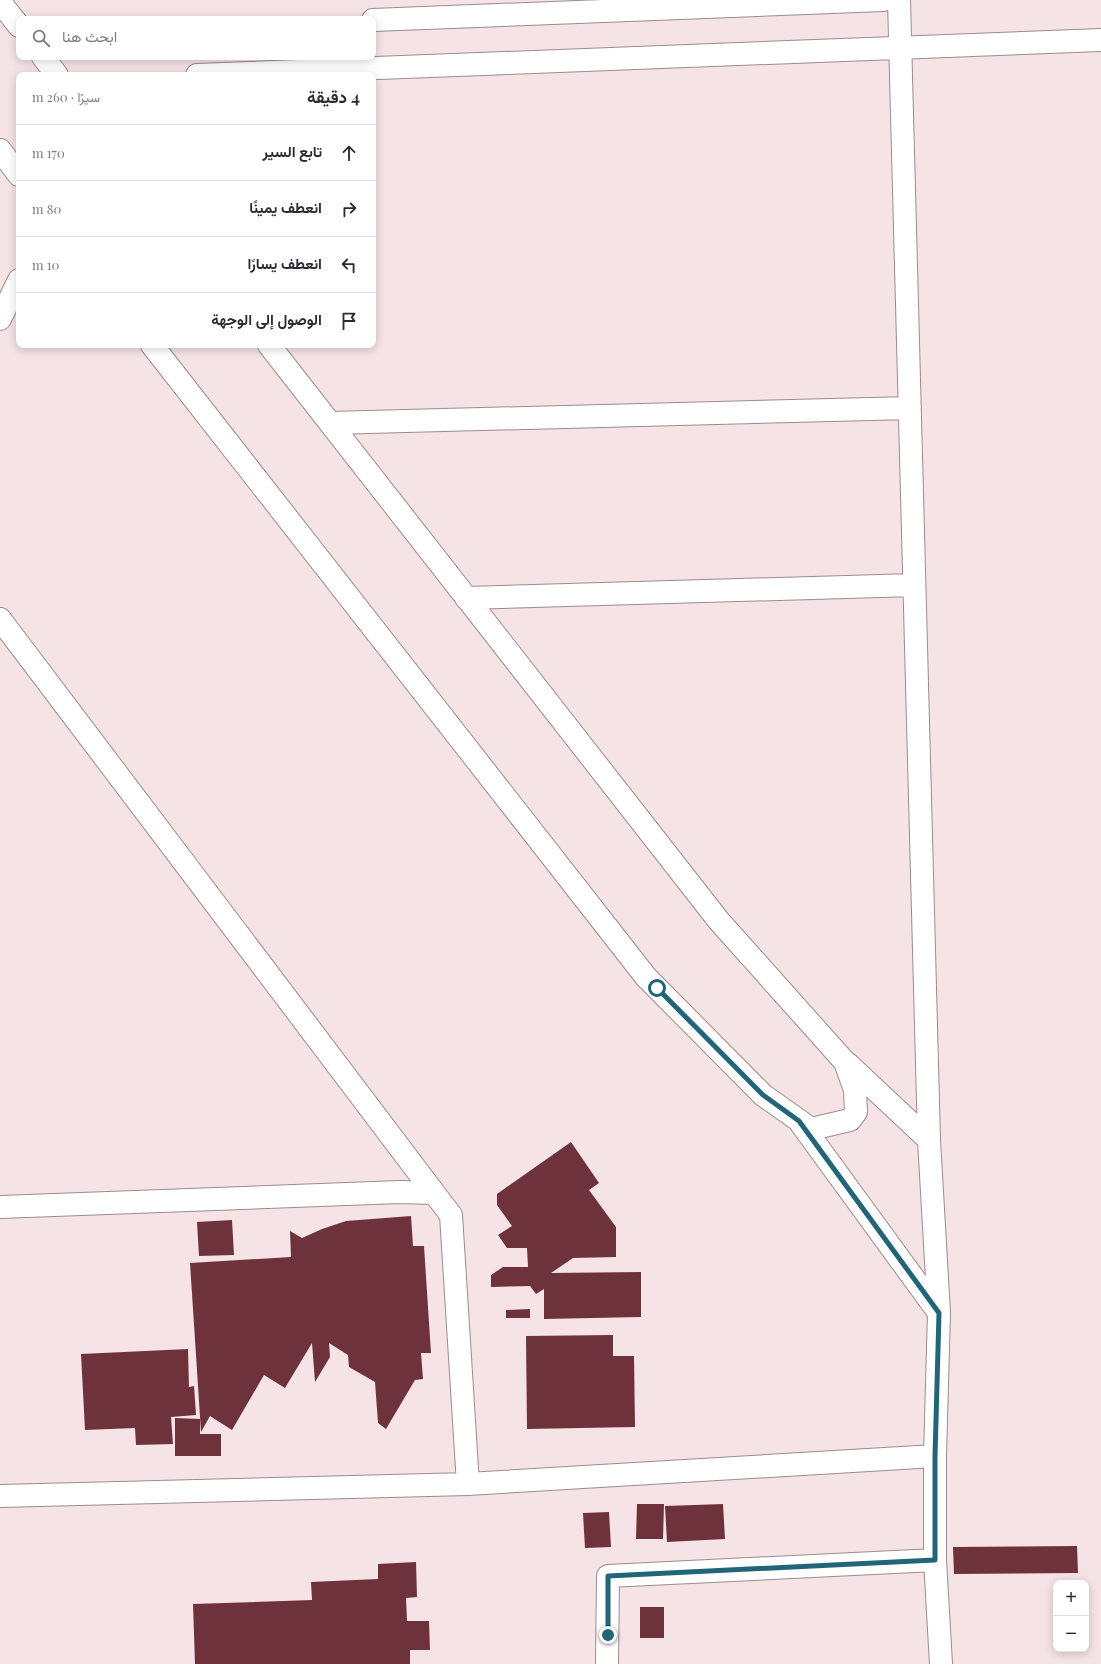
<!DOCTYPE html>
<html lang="ar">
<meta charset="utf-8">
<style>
body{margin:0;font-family:"Playfair Display",Vazirmatn,serif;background:#f7f7f7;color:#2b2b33;direction:rtl}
.controls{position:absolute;right:12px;bottom:12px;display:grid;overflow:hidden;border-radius:8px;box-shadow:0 2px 10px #0003}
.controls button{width:36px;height:36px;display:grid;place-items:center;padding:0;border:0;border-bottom:1px solid #e1e1e2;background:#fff;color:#2b2b33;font:20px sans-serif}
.stop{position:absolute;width:12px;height:12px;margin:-9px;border:3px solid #226478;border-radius:50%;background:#fff}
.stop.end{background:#226478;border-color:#fff;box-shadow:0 1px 4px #0008}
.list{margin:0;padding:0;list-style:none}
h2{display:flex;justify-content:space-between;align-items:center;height:52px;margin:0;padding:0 16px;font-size:17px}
h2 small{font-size:13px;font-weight:400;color:#7c7c81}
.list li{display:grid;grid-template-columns:26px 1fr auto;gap:12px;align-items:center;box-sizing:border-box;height:56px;padding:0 16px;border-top:1px solid #e1e1e2}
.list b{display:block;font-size:15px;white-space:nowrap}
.list em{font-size:13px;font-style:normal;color:#7c7c81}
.icon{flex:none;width:22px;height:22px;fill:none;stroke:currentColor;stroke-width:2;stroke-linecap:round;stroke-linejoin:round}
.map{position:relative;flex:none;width:1101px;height:1664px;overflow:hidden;direction:ltr}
.search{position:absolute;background:#fff;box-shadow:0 2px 10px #0003;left:16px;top:16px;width:360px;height:44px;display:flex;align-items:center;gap:10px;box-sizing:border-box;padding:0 14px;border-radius:8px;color:#7c7c81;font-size:15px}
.panel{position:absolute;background:#fff;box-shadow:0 2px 10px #0003;left:16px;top:72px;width:360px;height:276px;border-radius:8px;direction:rtl}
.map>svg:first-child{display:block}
</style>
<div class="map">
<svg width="1101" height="1664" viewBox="0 0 1101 1664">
<rect width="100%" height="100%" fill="#f5e3e5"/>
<path fill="#6e323d" d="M571,1142L599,1183L589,1190L616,1227V1257L573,1258L551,1273L641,1272V1317L544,1319V1289L536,1294L530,1286L491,1287V1275L503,1267H528L527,1248H507L498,1235L512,1226L497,1205V1194Z
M411,1216L413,1246H424L431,1353H421L423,1379L415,1380L386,1429L378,1423L375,1382L349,1367L348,1355L329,1343L330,1357L315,1382L312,1343L285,1388L264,1375L232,1430L210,1416L201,1432L190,1263L291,1257L290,1231L302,1238L322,1229L346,1221Z
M232,1220L234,1255L199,1256L197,1222Z
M530,1309V1318H506V1310Z
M613,1335V1356H634L635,1427L527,1429L526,1336Z
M188,1349L189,1387L194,1386L196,1415L171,1417L173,1444L136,1445L135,1428L85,1430L81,1354Z
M175,1418L200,1419V1434H221V1456H175Z
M637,1504H664L663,1539H636Z
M723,1504L725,1539L667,1542L665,1506Z
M609,1512L611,1547L585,1548L583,1513Z
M1077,1546L1078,1573L954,1574L953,1547Z
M416,1562L417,1597L406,1598L407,1621H429L430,1650H410V1664H195L193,1604L312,1600L311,1582L378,1579V1564Z
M640,1607H664V1638H640Z"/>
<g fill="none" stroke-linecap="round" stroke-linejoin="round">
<g stroke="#9c8c8e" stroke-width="24">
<path id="minor" d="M899,0L929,1140
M0,2L19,26
M373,20L883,0
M43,57L57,75
M197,75L1101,40
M0,150L19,175
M0,319L19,280
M152,345L646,977L763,1095L811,1129L850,1120L856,1112L855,1090L845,1062L719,921L269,345
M330,423L910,408
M466,598L914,585
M0,619L434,1193
M848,1064L929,1140L939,1313
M799,1121L939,1313L935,1456V1560
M0,1207L400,1192L434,1193L451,1215L468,1484L935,1456
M0,1496L468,1484
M607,1664L608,1576L935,1560L941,1664"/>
</g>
<use href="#minor" stroke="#fff" stroke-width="22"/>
</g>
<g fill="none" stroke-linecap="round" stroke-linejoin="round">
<path stroke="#226478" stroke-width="5" d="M608,1635V1576L935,1560V1456L939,1313L799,1121L763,1095L657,988"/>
</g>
</svg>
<div class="controls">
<button>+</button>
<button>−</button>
</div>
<div class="stop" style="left:657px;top:988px"></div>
<div class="stop end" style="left:608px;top:1635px"></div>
<div class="search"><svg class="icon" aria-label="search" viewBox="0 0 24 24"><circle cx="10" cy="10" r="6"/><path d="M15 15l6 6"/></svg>ابحث هنا</div>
<section class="panel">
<h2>4 دقيقة<small>سيرًا · 260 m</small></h2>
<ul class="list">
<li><svg class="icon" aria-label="ahead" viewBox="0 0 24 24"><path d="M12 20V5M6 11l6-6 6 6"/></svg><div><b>تابع السير</b></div><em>170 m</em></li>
<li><svg class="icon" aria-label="right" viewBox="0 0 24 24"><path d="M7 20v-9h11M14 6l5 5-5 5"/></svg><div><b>انعطف يمينًا</b></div><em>80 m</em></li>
<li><svg class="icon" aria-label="left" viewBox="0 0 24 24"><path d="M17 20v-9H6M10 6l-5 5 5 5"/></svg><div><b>انعطف يسارًا</b></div><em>10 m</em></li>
<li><svg class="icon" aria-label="arrive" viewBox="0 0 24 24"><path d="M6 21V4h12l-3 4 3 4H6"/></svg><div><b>الوصول إلى الوجهة</b></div></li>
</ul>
</section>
</div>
